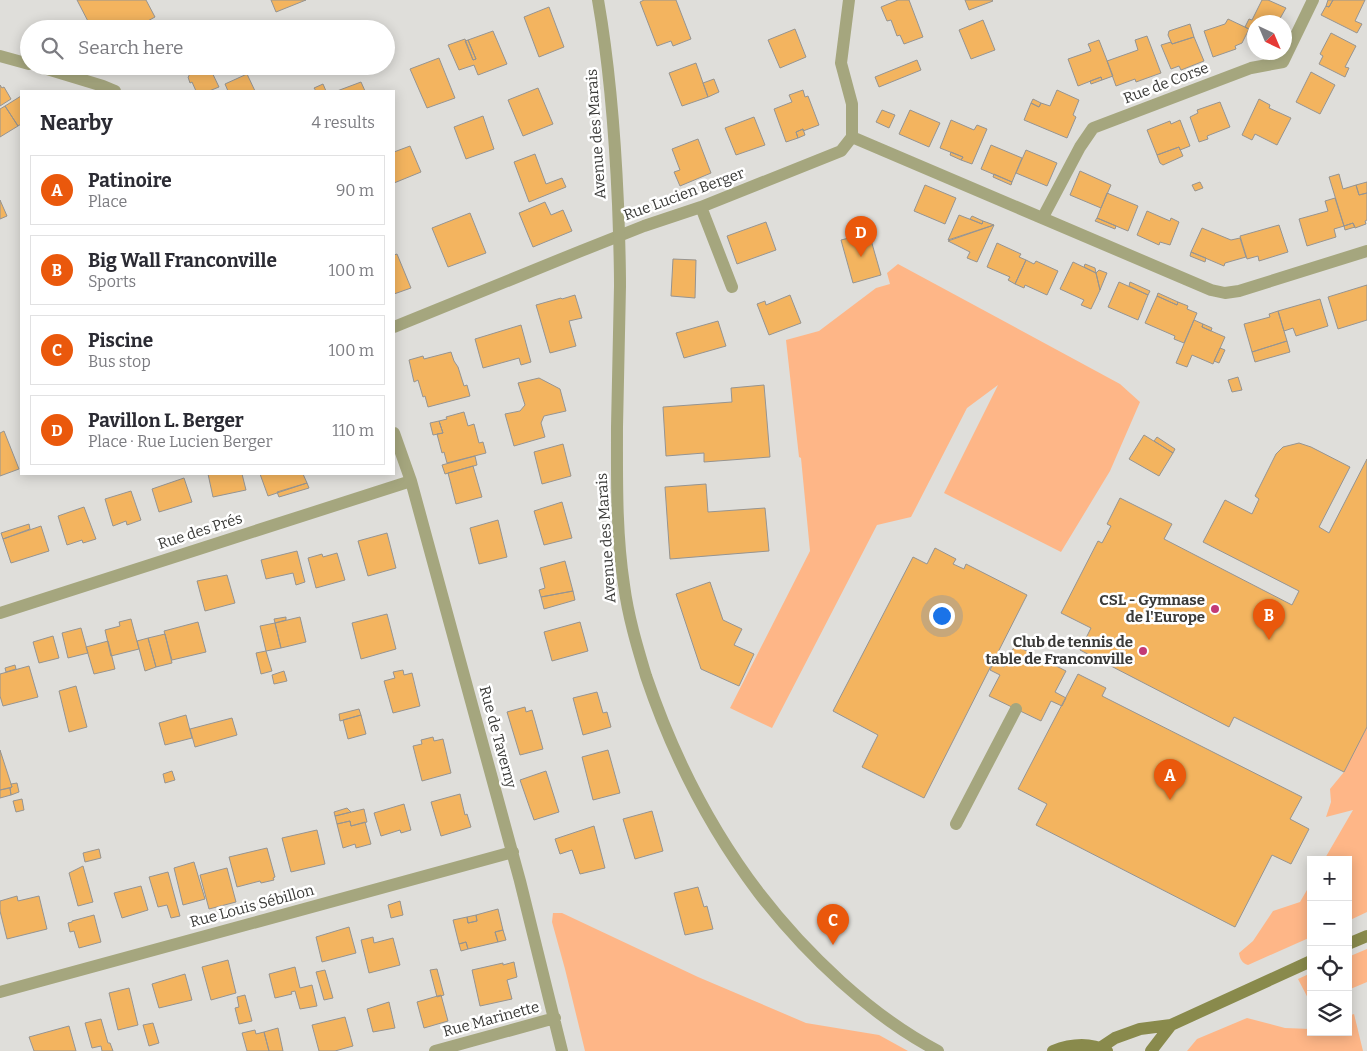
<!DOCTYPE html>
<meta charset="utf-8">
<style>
body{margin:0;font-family:Bitter,serif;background:#f2f2f3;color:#2b2b33}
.controls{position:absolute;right:15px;bottom:15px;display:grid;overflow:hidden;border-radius:0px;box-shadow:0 2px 12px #0003}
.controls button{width:45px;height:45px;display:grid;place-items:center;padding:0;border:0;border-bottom:1px solid #e1e1e2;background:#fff;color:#2b2b33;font:25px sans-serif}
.compass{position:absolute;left:1247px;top:15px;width:45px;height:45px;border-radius:50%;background:#fff;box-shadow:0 2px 12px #0003;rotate:136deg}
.you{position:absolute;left:941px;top:615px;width:18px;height:18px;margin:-12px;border:4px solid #fff;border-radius:50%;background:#1a73e8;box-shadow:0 0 0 8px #1a73e833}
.badge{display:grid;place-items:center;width:32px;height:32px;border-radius:50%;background:#ea580c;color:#fff;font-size:16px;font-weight:700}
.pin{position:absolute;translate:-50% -41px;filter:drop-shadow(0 1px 2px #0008)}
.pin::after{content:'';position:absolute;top:26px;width:18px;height:15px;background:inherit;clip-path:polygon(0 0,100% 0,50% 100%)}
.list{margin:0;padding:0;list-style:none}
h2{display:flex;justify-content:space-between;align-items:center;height:65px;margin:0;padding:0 20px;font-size:21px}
h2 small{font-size:16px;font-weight:400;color:#7c7c81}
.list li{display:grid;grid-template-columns:32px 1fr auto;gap:15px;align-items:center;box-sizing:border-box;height:70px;margin:0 10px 10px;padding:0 10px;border:1px solid #e1e1e2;border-radius:0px}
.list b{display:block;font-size:19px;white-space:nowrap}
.list p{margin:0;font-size:16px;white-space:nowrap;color:#7c7c81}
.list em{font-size:16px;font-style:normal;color:#7c7c81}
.icon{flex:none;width:28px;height:28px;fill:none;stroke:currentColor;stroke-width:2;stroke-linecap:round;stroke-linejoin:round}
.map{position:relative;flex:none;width:1367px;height:1051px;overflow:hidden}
.search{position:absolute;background:#fff;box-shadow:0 2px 12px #0003;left:20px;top:20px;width:375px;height:55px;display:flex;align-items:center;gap:12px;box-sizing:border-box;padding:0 18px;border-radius:28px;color:#7c7c81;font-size:19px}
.panel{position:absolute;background:#fff;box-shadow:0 2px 12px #0003;left:20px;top:90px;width:375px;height:385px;border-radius:0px}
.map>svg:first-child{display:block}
</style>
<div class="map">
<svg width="1367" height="1051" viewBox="0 0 1367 1051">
<rect width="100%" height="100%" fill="#dfdeda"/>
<path fill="#feb687" d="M898,264L1120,384L1140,402L1110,471L1061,552L944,493L998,385L967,408L911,517L877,525L772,728L730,708L810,551L801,458L799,457L786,340L819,331L876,288L890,284L887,273Z
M1367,726V912L1348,921V860H1324L1353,810L1326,817L1331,802L1330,789L1344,772Z
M1311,883V937L1248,965C1242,963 1240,959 1239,953L1253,941L1273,911L1300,902Z
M553,913H562L698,977L806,1023L879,1035L908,1051H585L565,969L552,922Z
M1367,949V982L1348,990V957Z
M1311,973V1004L1298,979Z
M1354,1014L1363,1051H1187L1197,1039L1247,1018L1285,1028L1311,1029V1032H1348V1016Z"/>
<path fill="#f3b45f" stroke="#969491" d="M77,0H146L155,17L133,29H92Z
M271,0H306L276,12Z
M644,0H676L691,39L673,46L671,41L657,46L640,2Z
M898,0H909L923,37L904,44L900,35L897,36L891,20L887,21L881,7Z
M965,0H992L993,1L969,10Z
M1262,0H1268L1286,8L1278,22H1254V32L1245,27L1249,19L1252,20Z
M1328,0H1333L1329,7L1326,6Z
M1333,0H1365L1355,21L1362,24L1357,33L1321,15L1326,6L1329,7Z
M549,7L564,47L539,57L524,17Z
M1228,19L1249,29L1242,43L1235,46L1236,49L1213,57L1204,31L1225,24Z
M983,20L995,50L971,59L959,30Z
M1190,24L1194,37L1172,44L1168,35L1169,31Z
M795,29L806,57L780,68L768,40Z
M493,31L507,64L478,75L474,65L459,70L448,45L465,39L473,60L476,59L468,40Z
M1331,33L1356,46L1345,67L1349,68L1345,77L1319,64L1323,56L1320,54Z
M1147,36L1161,73L1136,82L1135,79L1116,86L1107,61L1138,50L1135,40Z
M1194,37L1204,61L1181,70L1179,66L1171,69L1161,45L1171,42L1172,44Z
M468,40L476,59L473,60L465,41Z
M1099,40L1113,76L1102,80L1101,77L1078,86L1068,59L1091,51L1088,44Z
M439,58L455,98L427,108L410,69Z
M917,60L921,70L879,87L875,77Z
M696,63L708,97L682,106L669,73Z
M209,66L219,87L209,91H196L192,82L190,83L188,77L189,76V74Z
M1311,72L1335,85L1320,114L1296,102Z
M247,74L255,91H228L225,84Z
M1101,77L1102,80L1091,84L1090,81Z
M714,79L719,92L708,97L703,83Z
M361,82L365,91H337Z
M323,84L326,91H316L314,88Z
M0,85L2,88L4,87L11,99L0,106Z
M538,88L553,124L523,136L508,100Z
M803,90L805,97L808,96L819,125L803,131V129L796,132L798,138L786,142L774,109L792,102L789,95Z
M1057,90L1079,100L1073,115L1076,117L1067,138L1024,120L1031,103L1039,107L1041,103L1050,106Z
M21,96V124L18,126L5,106Z
M1033,99L1041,103L1039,107L1031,103Z
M1259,99L1270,105L1269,108L1291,118L1277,145L1255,134L1252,140L1242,135Z
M1220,102L1230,127L1207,136L1208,139L1199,142L1190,117L1198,113L1197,110Z
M5,106L18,126L0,137V109Z
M882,110L895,115L889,128L876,122Z
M910,110L940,123L929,147L899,134Z
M483,116L494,149L466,159L454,127Z
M754,117L765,145L736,155L725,128Z
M951,120L974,130L977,125L987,129L972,164L961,160L963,157L940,148Z
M1180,120L1190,146L1180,150L1179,147L1157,155L1147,130L1170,121L1171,124Z
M803,129L805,135L798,138L796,132Z
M698,139L711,173L680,186L674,172L680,170L672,149Z
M991,145L1022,158L1012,182L981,169Z
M410,146L421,172L394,183V152Z
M1179,147L1183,156L1163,165L1160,163L1157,155Z
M1026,150L1057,163L1047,186L1016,173Z
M951,152L963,157L961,160L950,155Z
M535,154L546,184L562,178L566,187L529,202L514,162Z
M1080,171L1111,185L1101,208L1070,195Z
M994,174L1012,182L1011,185L993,177Z
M1339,174L1343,189L1356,185L1359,195L1367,193V220L1365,221L1366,224L1355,228L1353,223L1344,226L1329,177Z
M1200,182L1203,188L1195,191L1192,185Z
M1367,182V193L1359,195L1356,185Z
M925,185L956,198L945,224L914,211Z
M1107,193L1138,206L1128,231L1097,218Z
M1335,198L1344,226L1334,229L1336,237L1307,246L1299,219L1328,211L1325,201Z
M0,200L7,216L0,219Z
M545,202L551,215L563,210L572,231L533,247L519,213Z
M1147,211L1170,221L1171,218L1179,222L1170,245L1160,242L1159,245L1137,235Z
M470,213L486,253L448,267L432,228Z
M959,215L982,224L983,221L994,225L948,240Z
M972,216L983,221L982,224L970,219Z
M1097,218L1116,226L1115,229L1095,221Z
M766,222L776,250L737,264L727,236Z
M1353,223L1355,227L1345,230L1344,226Z
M994,225L977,262L967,258L970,252L948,241Z
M1279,225L1288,252L1259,261L1258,256L1247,259L1240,236Z
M1202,228L1231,240L1240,238L1246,257L1225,263L1224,266L1191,252Z
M869,233L881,275L853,283L841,240Z
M997,243L1021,254L1019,257L1026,260L1015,284L1008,280L1010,277L987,267Z
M1191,252L1206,258L1205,262L1190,256Z
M397,254L411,288L394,294V255Z
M673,259L696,260L695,298L671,296Z
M1026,260L1034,264L1036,261L1058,271L1047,295L1025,285L1024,288L1015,284Z
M1073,262L1096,273L1100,290L1091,309L1081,305L1084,300L1060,289Z
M1085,264L1095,268L1096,273L1084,267Z
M1099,270L1107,273L1100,290L1096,273Z
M1119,282L1148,295L1138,320L1108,307Z
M1130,282L1150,291L1148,295L1129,286Z
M1367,285V320L1338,329L1328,297Z
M1158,293L1178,302L1177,305L1157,296Z
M575,295L582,318L569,321L576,346L550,353L536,305L561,298L562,299Z
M790,295L801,323L769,335L757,304L765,301L766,305Z
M1157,296L1177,305L1178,302L1188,306L1187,309L1197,313L1184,343L1174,339L1175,336L1145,323Z
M1320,299L1328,326L1296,336L1293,328L1284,331L1278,311Z
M1278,311L1287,341L1252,352L1244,324L1270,317L1269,314Z
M1194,320L1203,324L1202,327L1225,337L1213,364L1192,355L1187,367L1176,363Z
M718,321L726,346L684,358L676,333Z
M1203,324L1212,328L1211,331L1202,327Z
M521,325L531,362L521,365L519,358L483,368L475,339Z
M1287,341L1290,352L1255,362L1252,352Z
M1220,348L1225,350L1219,363L1214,361Z
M451,352L454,361L458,367L464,386L467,385L470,396L428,407L425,396L423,397L418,380L414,382L409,360L423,356L424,359Z
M1238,377L1242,390L1232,392L1228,380Z
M539,378L560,389L566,411L544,416L541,423L545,437L514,446L505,414L520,411L525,405L518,383Z
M764,385L770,457L704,462V453L666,456L663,407L732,402L731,388Z
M464,412L468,426L474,424L479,443L483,442L486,453L447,463L444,452L442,453L437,434L443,433L439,421L447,419L446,417Z
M439,421L443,433L433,435L430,423Z
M4,431L19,469L0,476V433Z
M1144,435L1173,453L1159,476L1129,459Z
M1157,437L1175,449L1173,453L1154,441Z
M1299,443L1311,447L1350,467L1319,527L1329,533L1367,459V727L1344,772L1234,717L1229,727L1080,650L1091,628L1061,613L1098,541L1102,543L1111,526L1107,524L1120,498L1172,524L1164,539L1292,605L1299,591L1203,542L1225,500L1252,514L1259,499L1255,496L1276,454L1283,447Z
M563,444L571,476L542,484L534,452Z
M475,456L477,465L445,474L442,465Z
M473,466L482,497L456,504L448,473Z
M208,474H242L246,490L213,497Z
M260,474H303L307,483L268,496Z
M184,478L192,502L159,512L152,489Z
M307,483L309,488L279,497L277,492Z
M706,484L708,512L765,508L769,551L670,559L665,487Z
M131,491L141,520L127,525L126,521L113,526L105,499Z
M562,502L572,538L544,545L534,511Z
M84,507L96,539L83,543L82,540L67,545L58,516Z
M498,520L507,557L479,564L470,528Z
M29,524L30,529L3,539L1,533Z
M41,526L49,551L11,563L3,539Z
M387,533L396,568L368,576L358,541Z
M935,548L956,559L953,564L964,569L966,564L1027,595L924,798L862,767L878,735L833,711L913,557L927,564Z
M297,551L305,582L296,585L293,573L266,579L261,560Z
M337,553L345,580L316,588L308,558L322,554L323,557Z
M565,561L573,591L541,597L539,590L545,588L540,568Z
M227,575L235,603L205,611L197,581Z
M710,582L723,620L742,629L734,645L754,654L739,686L701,669L676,594Z
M573,591L575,600L544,609L541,597Z
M387,614L396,649L361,659L352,623Z
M286,617V620L275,623L274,619Z
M300,617L306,642L281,648L275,623Z
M131,619L139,649L111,656L105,630L120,626L119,622Z
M198,622L206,652L172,660L164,631Z
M580,622L588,651L552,661L544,632Z
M275,623L281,648L266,651L260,626Z
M81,628L88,653L68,658L62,633Z
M165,634L172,663L156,667L148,638Z
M53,636L59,658L39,663L33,642Z
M148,638L156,667L145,671L137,641Z
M108,641L115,669L94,674L86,647Z
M1015,645L1066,671L1055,692L1066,698L1062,706L1051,701L1041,721L989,696L1000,675L990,670L994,662L1004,667Z
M266,651L272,671L261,674L256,653Z
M15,665L16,669L6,672L5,668Z
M29,666L38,697L3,706L0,696V674Z
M403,670L404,675L412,673L420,706L393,713L384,681L395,678L393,672Z
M284,671L287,681L274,684L272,675Z
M1078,674L1106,688L1102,696L1302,797L1290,819L1309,829L1291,864L1272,855L1235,927L1036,825L1047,804L1018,789Z
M76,686L87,727L69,732L59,691Z
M597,692L603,713L607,712L611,727L583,735L573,698Z
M525,707L526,712L532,710L543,749L520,755L507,712Z
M359,709L361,715L340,721L339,714Z
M186,715L192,738L165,745L159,723Z
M361,715L366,734L348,739L343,720Z
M232,718L237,735L195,747L190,729Z
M433,737L434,741L443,739L451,773L422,781L413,746L422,744L421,740Z
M0,750L12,787L0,790Z
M608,750L620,793L593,800L582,757Z
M172,771L175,780L165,783L163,774Z
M546,771L559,812L534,820L520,780Z
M17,783L19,792L11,795L10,788L12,787L11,784Z
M10,788L11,795L0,798V790Z
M460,794L465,815L467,814L471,827L441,836L431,802Z
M22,799L24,810L16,812L13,801Z
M404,804L411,830L401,833L400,830L381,836L374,813Z
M347,808L351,812L335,816L334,812Z
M364,809L367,822L351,826L350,821L337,824L335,816Z
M652,811L663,851L635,859L623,819Z
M350,821L351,826L365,822L371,844L356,848L355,844L343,848L337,824Z
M594,826L605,868L580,874L572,850L560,854L555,839Z
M317,830L325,864L291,872L282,838Z
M267,848L275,877L273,878L274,880L261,883L260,881L237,887L229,857Z
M99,849L101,858L85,862L83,853Z
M194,862L205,899L183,905L174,868Z
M83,866L93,902L78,906L69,873Z
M227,868L236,902L209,909L200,875Z
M168,872L180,916L171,918L167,905L158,907L149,877Z
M141,886L148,910L122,918L114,893Z
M698,887L704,907L707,906L713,929L685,935L674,893Z
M17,896L18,901L39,896L47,929L7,939L0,911V901Z
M400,901L403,915L391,918L388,905Z
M498,909L503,930L495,932L498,942L468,949L466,942L459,944L453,920L467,917L468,923L477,921L476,915Z
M94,915L101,942L79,948L74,931L70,932L68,923L72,922V921Z
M476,915L477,921L468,923L467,917Z
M349,927L356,953L322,962L316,937Z
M503,930L506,940L498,942L495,932Z
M373,937L374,943L393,938L400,965L369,973L361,940Z
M466,942L468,949L461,951L459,944Z
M228,960L236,993L211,1000L202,967Z
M514,962L517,977L507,980L512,999L480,1006L472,970L503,963V965Z
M295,967L300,988L312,985L317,1006L300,1009L295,991L291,992L292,994L275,998L269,974Z
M437,969L444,995L437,997L430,970Z
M325,970L333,998L324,1000L316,972Z
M185,974L192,1000L159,1008L152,984Z
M129,988L138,1025L118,1030L109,993Z
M245,995L252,1021L239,1024L235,1008L239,1007L237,997Z
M441,995L448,1021L424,1028L417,1002Z
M389,1002L395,1028L373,1032L367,1009Z
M345,1017L353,1046L335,1051H319L312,1025Z
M101,1019L108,1043H110L113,1051H102L101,1046L92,1048L85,1023Z
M153,1023L159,1043L149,1046L143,1025Z
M69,1026L76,1051H34L29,1037Z
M278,1028L283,1051H269L264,1032Z
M255,1030L256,1034L264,1032L269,1051H247L242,1033Z"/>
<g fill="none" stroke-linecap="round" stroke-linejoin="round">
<path stroke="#a5a67e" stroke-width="12" d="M956,824L1016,709"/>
<path stroke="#a5a67e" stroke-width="12" d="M0,56L29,64
M37,66L103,86L115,91
M852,137L1211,290L1225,293L1239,291L1367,251
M701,207L732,287
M1043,217L1080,147L1093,128L1251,68L1283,62L1313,0
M394,327L581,251L644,226L701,207L841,151L852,137V104L841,63L849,0
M394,433L411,481L520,881L562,1051
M0,613L411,481
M0,992L513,852
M435,1051L555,1018"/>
<path stroke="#a5a67e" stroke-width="12" d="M598,0C610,68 615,135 618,204C619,231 620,259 620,286C619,333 618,380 617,427C617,479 616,533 624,585C628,616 637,646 646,676C673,756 708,826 759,893C805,953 871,1016 938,1051"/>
<path stroke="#898a4c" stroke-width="12" d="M1348,944L1367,936
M1100,1048L1115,1038L1140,1029L1171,1025L1311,961
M1053,1051C1071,1044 1089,1042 1107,1051
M1151,1051L1171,1025"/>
</g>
<g fill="#c33a75" stroke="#fff" stroke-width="2">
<circle cx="1215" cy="609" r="5"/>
<circle cx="1143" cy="651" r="5"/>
</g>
<g text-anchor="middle" stroke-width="5" stroke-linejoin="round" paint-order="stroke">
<g font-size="15" fill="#3a3a38" stroke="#fff">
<text transform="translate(1166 83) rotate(-21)" y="5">Rue de Corse</text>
<text transform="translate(596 134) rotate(-94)" y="5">Avenue des Marais</text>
<text transform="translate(684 194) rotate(-20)" y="5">Rue Lucien Berger</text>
<text transform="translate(200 531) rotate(-18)" y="5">Rue des Prés</text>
<text transform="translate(606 538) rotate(-94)" y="5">Avenue des Marais</text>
<text transform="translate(498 737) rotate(75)" y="5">Rue de Taverny</text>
<text transform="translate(252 906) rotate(-15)" y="5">Rue Louis Sébillon</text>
<text transform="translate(491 1019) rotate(-15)" y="5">Rue Marinette</text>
</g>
<g font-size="15" font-weight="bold" fill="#3a3a38" stroke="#fff" text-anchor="end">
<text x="1205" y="605">CSL - Gymnase<tspan x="1205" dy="17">de l'Europe</tspan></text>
<text x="1133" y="647">Club de tennis de<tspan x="1133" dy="17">table de Franconville</tspan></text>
</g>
</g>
</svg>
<div class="controls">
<button>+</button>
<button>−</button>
<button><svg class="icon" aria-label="locate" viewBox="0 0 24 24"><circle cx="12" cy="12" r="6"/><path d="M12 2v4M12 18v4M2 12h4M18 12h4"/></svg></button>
<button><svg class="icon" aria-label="layers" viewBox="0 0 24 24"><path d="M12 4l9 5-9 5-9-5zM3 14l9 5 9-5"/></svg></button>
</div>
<svg class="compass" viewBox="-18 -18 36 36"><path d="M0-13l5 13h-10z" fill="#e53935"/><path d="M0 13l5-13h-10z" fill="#7c7c81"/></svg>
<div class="you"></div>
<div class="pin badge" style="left:1170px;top:800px">A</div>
<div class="pin badge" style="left:1269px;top:640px">B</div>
<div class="pin badge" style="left:833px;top:945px">C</div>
<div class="pin badge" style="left:861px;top:257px">D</div>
<div class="search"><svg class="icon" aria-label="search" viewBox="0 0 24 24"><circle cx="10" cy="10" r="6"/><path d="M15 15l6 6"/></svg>Search here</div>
<section class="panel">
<h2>Nearby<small>4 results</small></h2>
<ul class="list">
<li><span class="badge">A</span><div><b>Patinoire</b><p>Place</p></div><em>90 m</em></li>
<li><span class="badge">B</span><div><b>Big Wall Franconville</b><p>Sports</p></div><em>100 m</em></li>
<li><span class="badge">C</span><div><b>Piscine</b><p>Bus stop</p></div><em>100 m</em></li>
<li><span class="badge">D</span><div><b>Pavillon L. Berger</b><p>Place · Rue Lucien Berger</p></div><em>110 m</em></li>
</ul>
</section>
</div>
